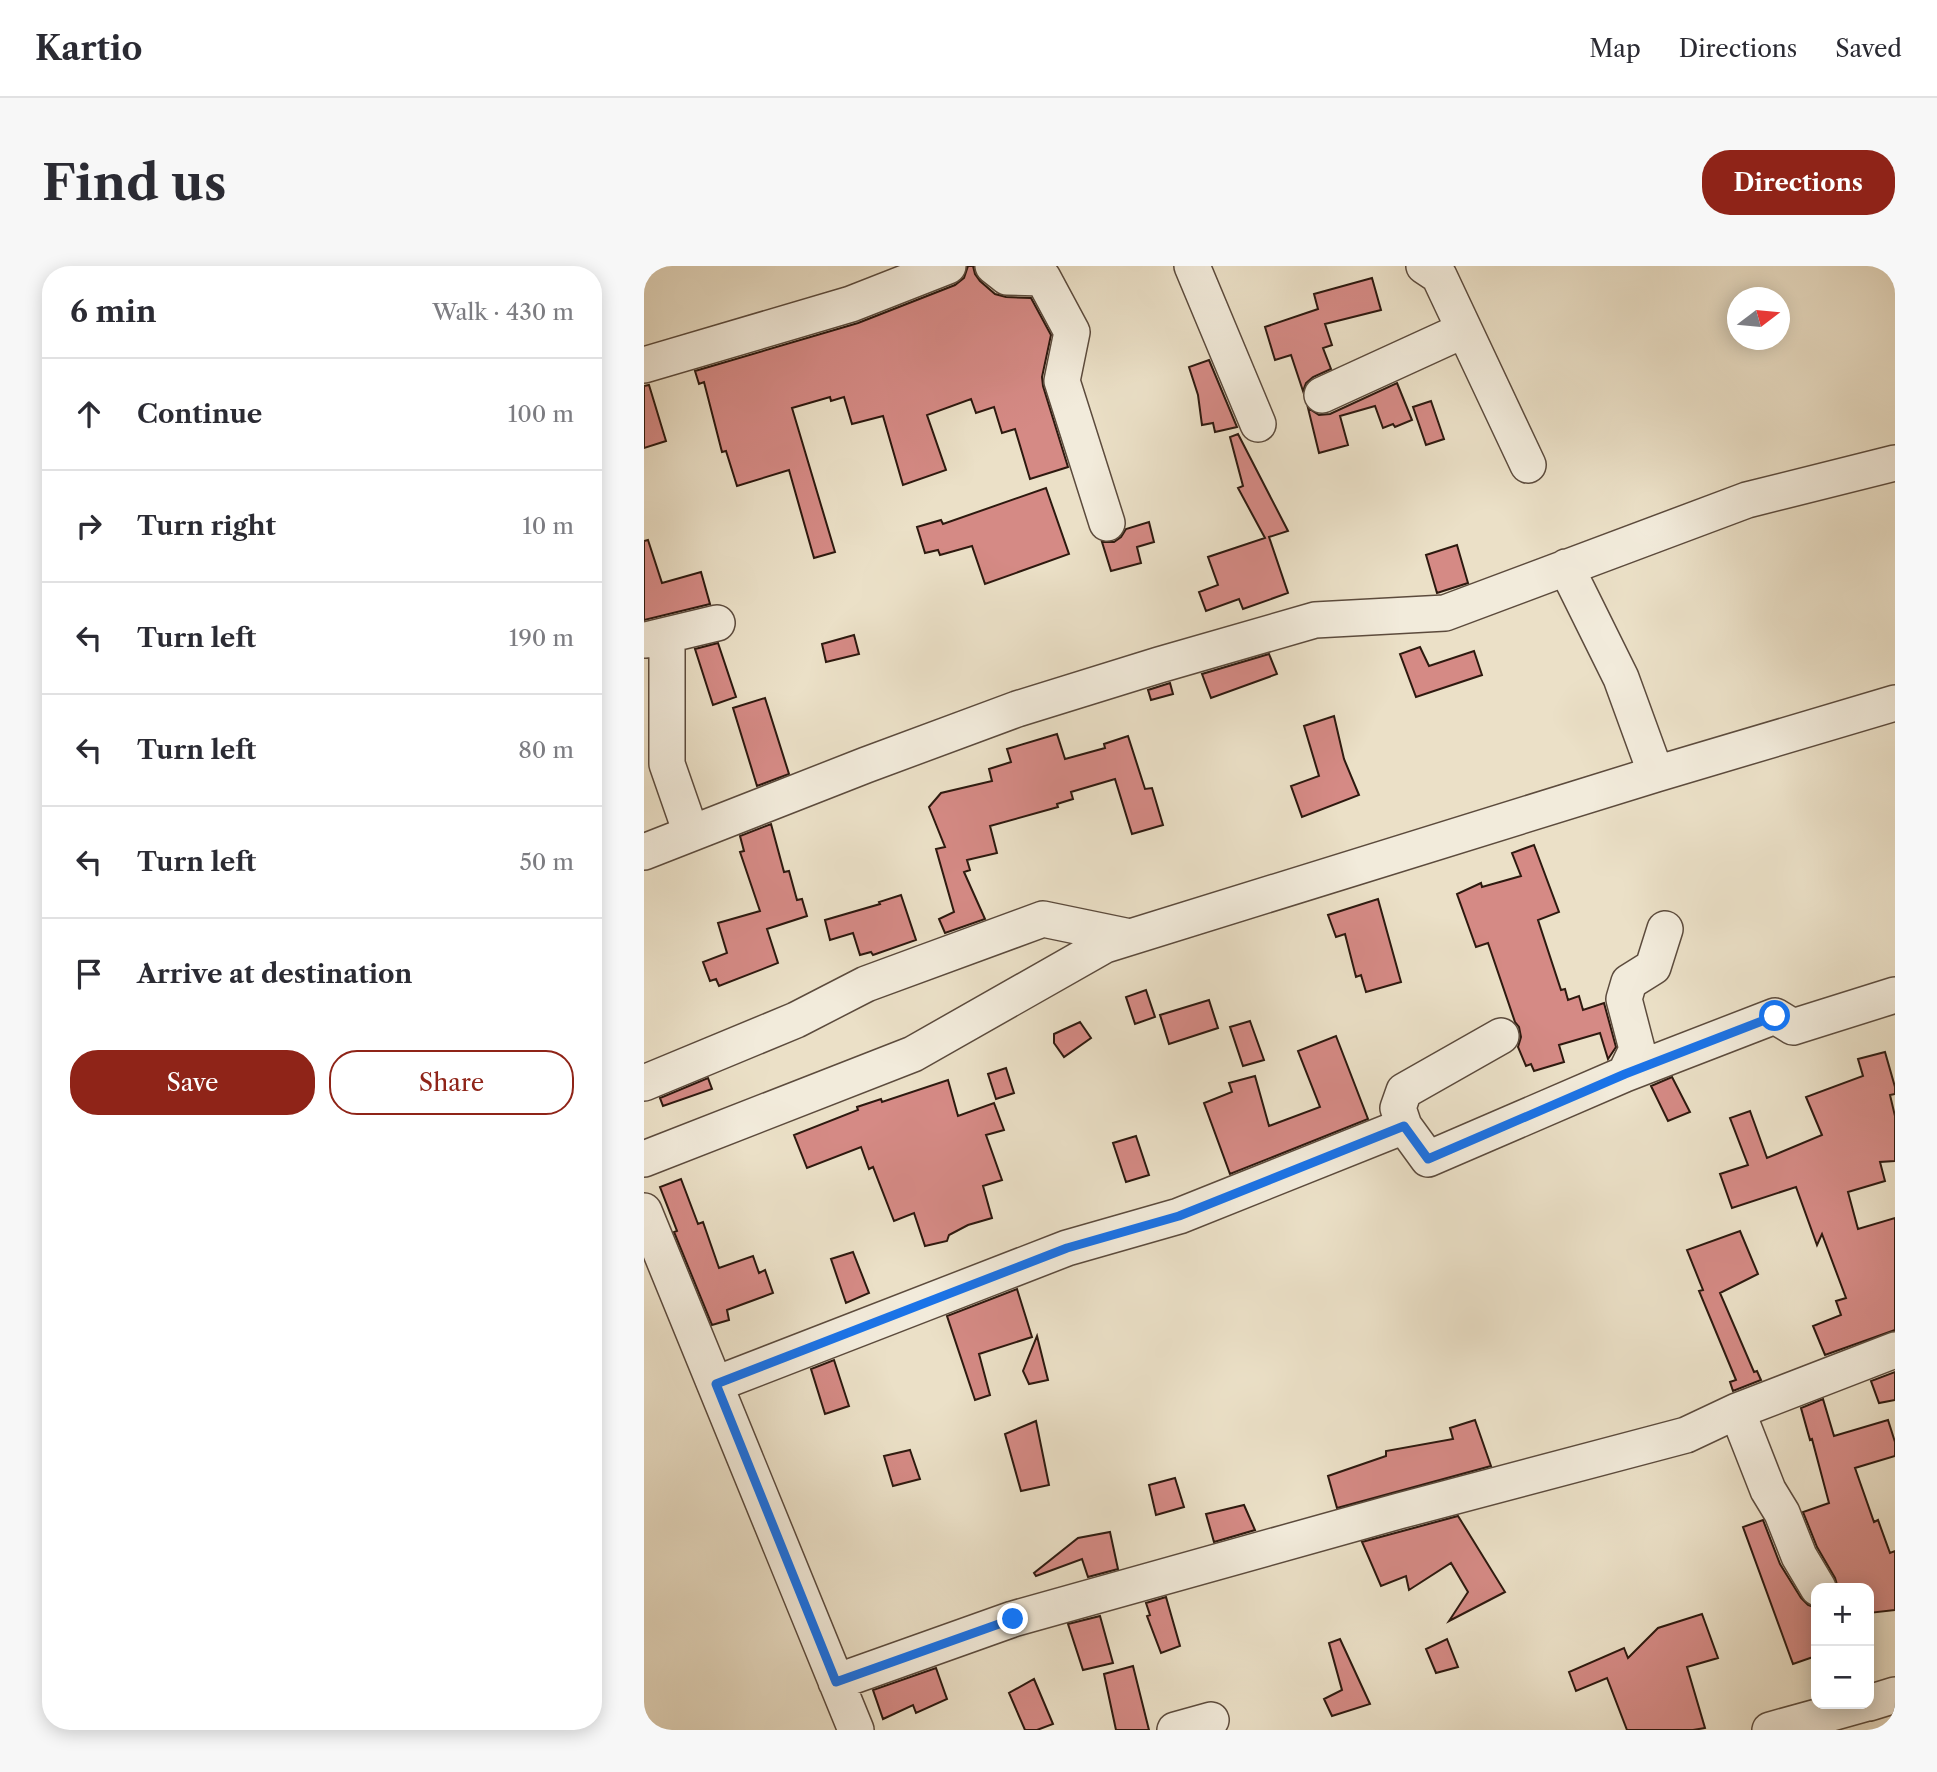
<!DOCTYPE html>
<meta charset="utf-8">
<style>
body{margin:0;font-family:"Libre Caslon Text",serif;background:#f7f7f7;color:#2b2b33}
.controls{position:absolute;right:21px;bottom:21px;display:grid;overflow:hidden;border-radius:14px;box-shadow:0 4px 18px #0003}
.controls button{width:63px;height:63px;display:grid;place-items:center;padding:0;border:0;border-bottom:2px solid #e1e1e2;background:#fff;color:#2b2b33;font:35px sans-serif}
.compass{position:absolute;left:1083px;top:21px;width:63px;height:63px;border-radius:50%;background:#fff;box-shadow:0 4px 18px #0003;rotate:74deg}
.stop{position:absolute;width:21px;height:21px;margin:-16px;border:5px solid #1a73e8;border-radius:50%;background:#fff}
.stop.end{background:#1a73e8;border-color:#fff;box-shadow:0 2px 7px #0008}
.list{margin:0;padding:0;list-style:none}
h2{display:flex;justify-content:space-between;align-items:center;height:91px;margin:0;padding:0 28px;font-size:30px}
h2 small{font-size:23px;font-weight:400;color:#7c7c81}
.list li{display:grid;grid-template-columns:46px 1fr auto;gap:21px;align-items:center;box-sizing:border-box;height:112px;padding:0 28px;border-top:2px solid #e1e1e2}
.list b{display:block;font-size:26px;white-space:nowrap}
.list em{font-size:23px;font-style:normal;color:#7c7c81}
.actions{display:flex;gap:14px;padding:21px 28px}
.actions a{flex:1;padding:16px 0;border:2px solid #8f2418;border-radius:28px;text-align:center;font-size:24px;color:#8f2418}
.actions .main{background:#8f2418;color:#fff}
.icon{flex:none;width:38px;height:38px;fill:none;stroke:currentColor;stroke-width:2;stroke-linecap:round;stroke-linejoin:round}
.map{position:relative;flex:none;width:1251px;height:1464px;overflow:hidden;border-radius:28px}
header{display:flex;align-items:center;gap:42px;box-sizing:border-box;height:98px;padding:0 35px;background:#fff;border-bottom:2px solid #e1e1e2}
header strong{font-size:33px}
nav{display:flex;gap:38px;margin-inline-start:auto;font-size:24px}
.intro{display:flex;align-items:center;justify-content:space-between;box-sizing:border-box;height:168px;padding:0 42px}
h1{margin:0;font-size:49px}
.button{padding:18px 32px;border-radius:28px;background:#8f2418;color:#fff;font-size:24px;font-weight:700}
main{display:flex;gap:42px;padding:0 42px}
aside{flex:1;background:#fff;border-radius:28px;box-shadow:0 4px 18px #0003}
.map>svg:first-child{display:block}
</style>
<header>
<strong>Kartio</strong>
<nav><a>Map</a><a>Directions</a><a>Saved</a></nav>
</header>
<div class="intro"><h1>Find us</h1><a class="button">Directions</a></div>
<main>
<aside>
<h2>6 min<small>Walk · 430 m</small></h2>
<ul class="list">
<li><svg class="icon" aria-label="ahead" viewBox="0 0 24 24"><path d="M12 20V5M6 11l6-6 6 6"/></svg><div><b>Continue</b></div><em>100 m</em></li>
<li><svg class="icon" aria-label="right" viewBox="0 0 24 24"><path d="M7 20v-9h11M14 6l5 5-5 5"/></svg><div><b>Turn right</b></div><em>10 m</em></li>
<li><svg class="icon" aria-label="left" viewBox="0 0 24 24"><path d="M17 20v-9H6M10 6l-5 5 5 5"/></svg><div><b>Turn left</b></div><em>190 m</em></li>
<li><svg class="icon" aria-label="left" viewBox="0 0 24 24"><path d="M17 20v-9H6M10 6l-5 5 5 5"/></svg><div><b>Turn left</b></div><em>80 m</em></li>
<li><svg class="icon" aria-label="left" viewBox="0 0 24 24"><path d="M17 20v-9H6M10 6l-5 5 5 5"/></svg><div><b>Turn left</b></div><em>50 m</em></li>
<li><svg class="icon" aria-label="arrive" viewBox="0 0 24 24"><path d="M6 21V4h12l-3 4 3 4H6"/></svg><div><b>Arrive at destination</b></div></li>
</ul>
<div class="actions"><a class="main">Save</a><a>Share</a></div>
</aside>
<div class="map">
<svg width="1251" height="1464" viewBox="0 0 1251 1464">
<rect width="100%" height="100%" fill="#ebe0c7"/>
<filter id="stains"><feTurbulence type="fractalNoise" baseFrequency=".00286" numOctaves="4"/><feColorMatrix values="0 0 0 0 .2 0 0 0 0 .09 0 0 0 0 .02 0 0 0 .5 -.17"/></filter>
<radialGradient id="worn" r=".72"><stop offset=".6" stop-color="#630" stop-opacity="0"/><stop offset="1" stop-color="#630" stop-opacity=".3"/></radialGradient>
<path fill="#d58a85" stroke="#2d190f" stroke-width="2" d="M324,0H329L331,8L336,15L351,28L362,31L387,32L407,69L398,111L399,120L424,201L386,213L371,163L358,167L350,141L332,147L327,133L283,149L302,204L259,219L239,150L208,158L200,131L187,135L186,131L148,142L191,286L170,292L145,204L93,220L82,185L78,186L60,116L55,118L51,105L214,57L311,19L320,12Z
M728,12L737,44L681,58L688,79L679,82L687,103L669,111L662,117L659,125L647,89L631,94L621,61L674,43L670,28Z
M565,94L593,161L571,166L569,157L558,159L554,129L545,101Z
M753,117L768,154L751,161L749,158L739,162L731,140L696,150L704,179L675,187L664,142L675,149L686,148Z
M5,119L22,175L0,182V120Z
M787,135L800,173L782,179L769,141Z
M594,168L644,265L625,271L644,327L599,343L595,333L562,345L555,326L574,319L564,291L621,272L594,222L599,220L586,171Z
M402,222L425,288L341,318L328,280L296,289L294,284L281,287L273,261L297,254L299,258Z
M505,256L510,276L493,281L497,297L467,305L458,276H470L477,271L482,263Z
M4,274L18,317L57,306L66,338L0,354V275Z
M813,279L824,317L793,327L782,289Z
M210,369L215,388L182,396L178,378Z
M74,377L92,431L69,439L51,383Z
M776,381L785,400L830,385L838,409L772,431L756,388Z
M625,388L633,408L567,432L558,408Z
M526,417L529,428L507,434L504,424Z
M121,432L145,508L113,520L89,442Z
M690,450L700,493L715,529L658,551L647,520L675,510L660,460Z
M413,468L421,493L461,482L460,478L484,470L501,523L508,522L519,559L488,568L471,513L427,526L429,533L413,538L414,541L346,560L353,587L323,594L326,604L320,606L341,653L301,667L295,653L310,646L292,583L301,581L285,541L297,527L348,515L345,503L367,496L363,483Z
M127,558L140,606L145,605L153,634L158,633L163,650L123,663L134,697L75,720L72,713L66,715L59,696L83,687L74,657L116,645L96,586L100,585L96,570Z
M890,579L915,646L894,654L917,724L921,723L924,734L935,730L939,744L960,737L972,781L964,793L956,767L915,779L920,796L890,805L887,798L882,800L874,781L877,771L875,761L871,756L844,677L832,681L813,628L837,617L838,621L877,610L868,587Z
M257,629L272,674L229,689L227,686L216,689L209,667L186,674L181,654L236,638L235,636Z
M734,633L757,716L722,726L717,709L712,711L701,668L692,671L684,649Z
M502,724L511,751L491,758L482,731Z
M565,734L574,762L525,778L516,749Z
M606,755L620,794L599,800L586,761Z
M436,756L447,772L420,791L410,777V768Z
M692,770L724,853L586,908L560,837L588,826L585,817L611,810L625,860L676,841L654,785Z
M1241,786L1251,821V828L1246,829L1251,850V895L1236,896L1241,915L1204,926L1214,963L1251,952V1064L1181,1089L1169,1060L1197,1049L1192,1035L1202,1032L1178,968L1173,979L1152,921L1088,942L1076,908L1104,899L1086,852L1106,845L1123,892L1178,869L1162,831L1219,810L1214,793Z
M362,802L370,827L352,833L344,808Z
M1028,811L1046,846L1024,855L1007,820Z
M64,812L68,823L19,840L16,832Z
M304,814L314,850L350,837L360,864L342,869L358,914L339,920L348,952L324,959L305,969L303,975L281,980L270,947L250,955L229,901L225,903L217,881L163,902L150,869L214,844L213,841L237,833L238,836Z
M492,870L505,909L482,916L469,877Z
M37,913L54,958L59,956L75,1002L109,990L115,1007L121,1004L129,1027L83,1044L85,1054L68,1059L30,966L33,965L16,921Z
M1096,965L1114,1008L1076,1027L1110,1106L1113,1105L1117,1114L1089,1125L1086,1116L1092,1114L1055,1025L1059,1024L1043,984Z
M209,986L225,1027L202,1037L187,993Z
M373,1023L388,1071L335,1088L346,1129L331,1134L303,1050Z
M393,1070L404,1114L385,1118L379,1105Z
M190,1094L205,1140L181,1148L167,1103Z
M1251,1106V1134L1235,1137L1227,1115Z
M1179,1133L1190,1170L1244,1154L1251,1176V1190L1211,1202L1230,1256L1234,1254L1246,1287L1251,1285V1344L1225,1347V1322H1194L1191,1312L1173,1281L1159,1246L1185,1237L1168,1173L1166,1174L1157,1142Z
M831,1154L847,1200L693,1242L684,1210L742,1190V1185L809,1173L806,1162Z
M392,1155L405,1219L377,1225L361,1168Z
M266,1184L276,1213L249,1220L240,1190Z
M531,1212L540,1241L512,1249L505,1219Z
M600,1239L611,1264L570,1276L562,1248Z
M814,1250L861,1326L805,1355L824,1326L807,1297L765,1324L762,1310L737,1320L718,1276Z
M1119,1254L1136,1298L1157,1332L1164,1339L1172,1342V1390L1149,1398L1099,1261Z
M466,1266L474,1303L444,1311L438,1293L392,1310L390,1307L434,1272Z
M522,1331L536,1380L517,1387L503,1350L506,1349L502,1337Z
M1058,1348L1074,1392L1043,1401L1061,1462L1049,1464H983L963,1412L932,1425L925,1406L980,1382L984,1392L1014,1362Z
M456,1350L469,1397L439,1404L424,1358Z
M696,1373L726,1438L688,1450L680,1433L698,1424L685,1377Z
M803,1373L814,1401L792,1407L782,1383Z
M489,1400L505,1464H472L460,1408Z
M292,1402L303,1433L272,1447L269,1439L239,1453L229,1424Z
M390,1413L409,1458L393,1464H381L365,1427Z"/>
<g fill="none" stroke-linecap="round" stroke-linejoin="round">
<g stroke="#5c4b3d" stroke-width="38">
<path id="minor" d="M349,0L363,11L399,12L428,66L418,115L463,257
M548,0L614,158
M780,0L795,10L884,199
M0,99L207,38L304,0
M678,129L820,64
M922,301L977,412L1012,508
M23,371V498L47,567
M2,374L73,357
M0,586L222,499L373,443L515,399L671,354L801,347L1103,234L1251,197
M857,770L760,825L754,842L760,860L784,893L981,808L1131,750L1149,761L1251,729
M981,808L993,783L980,733L985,716L1009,701L1021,663
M0,817L152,754L222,718L399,653L486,671
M0,893L269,788L461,679L1012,508L1251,437
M0,945L212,1464
M72,1118L423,982L535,950L760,860
M1093,1145L1124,1224L1138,1247L1155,1290L1174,1322
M192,1416L369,1353L755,1245L1042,1169L1093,1145L1251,1084
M1225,1437L1251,1429
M531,1464L567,1454
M1126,1464L1220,1438"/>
</g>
<use href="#minor" stroke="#f2ebdb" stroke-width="35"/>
</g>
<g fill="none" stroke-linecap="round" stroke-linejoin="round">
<path stroke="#1a73e8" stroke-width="9" d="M369,1353L192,1416L72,1118L423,982L535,950L760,860L784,893L981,808L1131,750"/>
</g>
<rect width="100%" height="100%" filter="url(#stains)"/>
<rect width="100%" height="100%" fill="url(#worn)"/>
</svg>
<div class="controls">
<button>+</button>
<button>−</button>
</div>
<svg class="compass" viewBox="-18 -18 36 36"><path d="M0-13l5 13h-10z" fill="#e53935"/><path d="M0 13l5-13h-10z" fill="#7c7c81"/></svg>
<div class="stop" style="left:1131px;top:750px"></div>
<div class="stop end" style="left:369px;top:1353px"></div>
</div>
</main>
